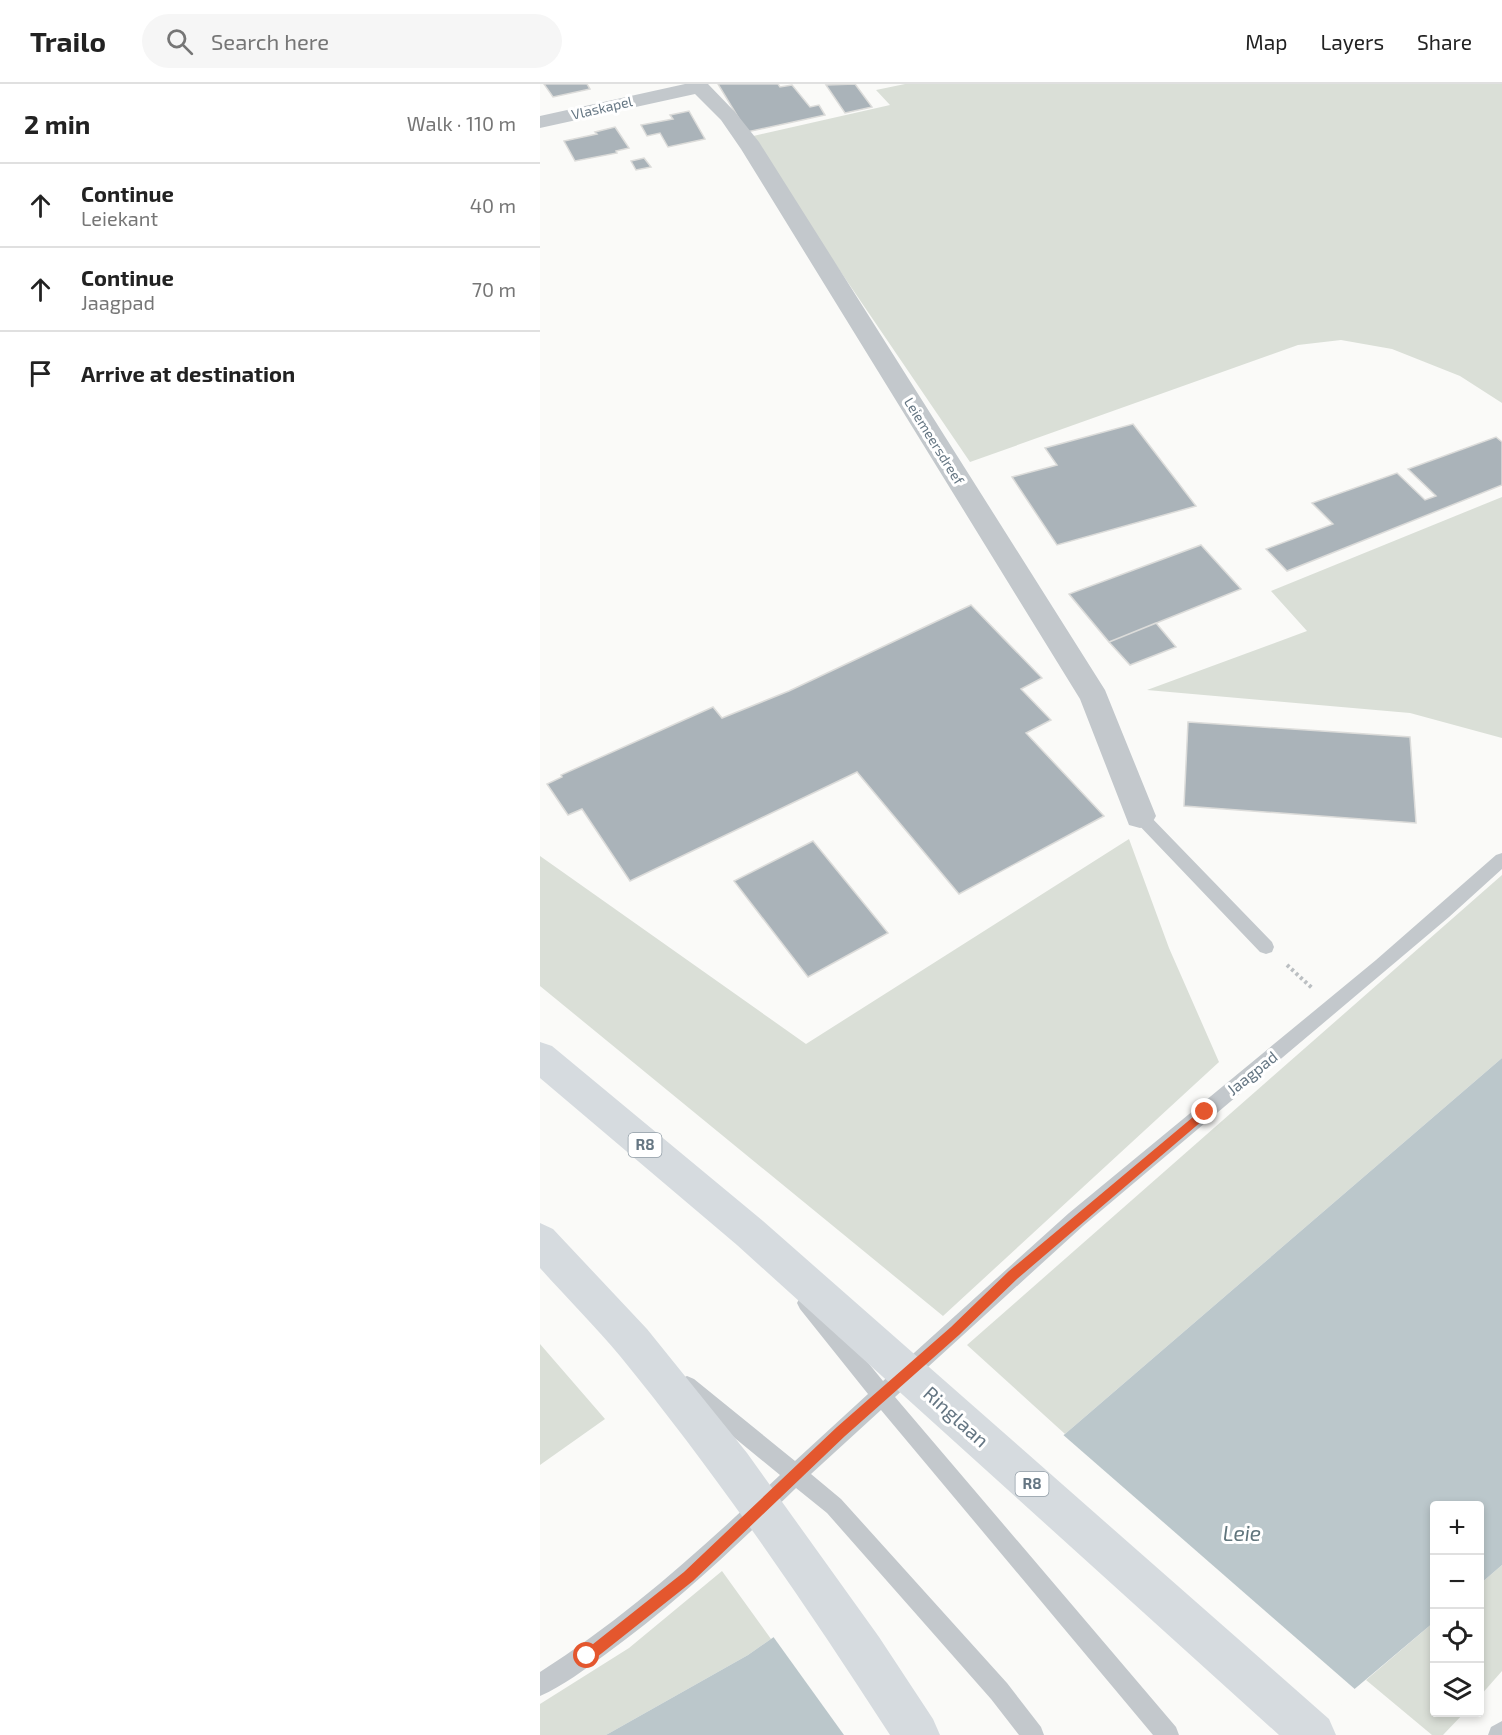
<!DOCTYPE html>
<meta charset="utf-8">
<style>
body{margin:0;font-family:"Exo 2",sans-serif;background:#f6f6f6;color:#222}
.controls{position:absolute;right:18px;bottom:18px;display:grid;overflow:hidden;border-radius:6px;box-shadow:0 3px 9px #0003}
.controls button{width:54px;height:54px;display:grid;place-items:center;padding:0;border:0;border-bottom:2px solid #e0e0e0;background:#fff;color:#222;font:30px sans-serif}
.stop{position:absolute;width:18px;height:18px;margin:-14px;border:4px solid #e4572e;border-radius:50%;background:#fff}
.stop.end{background:#e4572e;border-color:#fff;box-shadow:0 2px 6px #0008}
.list{margin:0;padding:0;list-style:none}
h2{display:flex;justify-content:space-between;align-items:center;height:78px;margin:0;padding:0 24px;font-size:26px}
h2 small{font-size:20px;font-weight:400;color:#767676}
.list li{display:grid;grid-template-columns:39px 1fr auto;gap:18px;align-items:center;box-sizing:border-box;height:84px;padding:0 24px;border-top:2px solid #e0e0e0}
.list b{display:block;font-size:22px;white-space:nowrap}
.list p{margin:0;font-size:20px;white-space:nowrap;color:#767676}
.list em{font-size:20px;font-style:normal;color:#767676}
.icon{flex:none;width:33px;height:33px;fill:none;stroke:currentColor;stroke-width:2;stroke-linecap:round;stroke-linejoin:round}
.map{position:relative;flex:none;width:962px;height:1651px;overflow:hidden}
header{display:flex;align-items:center;gap:36px;box-sizing:border-box;height:84px;padding:0 30px;background:#fff;border-bottom:2px solid #e0e0e0}
header strong{font-size:28px}
nav{display:flex;gap:33px;margin-inline-start:auto;font-size:21px}
.search{width:420px;height:54px;background:#f6f6f6;display:flex;align-items:center;gap:15px;box-sizing:border-box;padding:0 21px;border-radius:33px;color:#767676;font-size:22px}
main{display:flex}
aside{flex:1;background:#fff}
.map>svg:first-child{display:block}
</style>
<header>
<strong>Trailo</strong>
<div class="search"><svg class="icon" aria-label="search" viewBox="0 0 24 24"><circle cx="10" cy="10" r="6"/><path d="M15 15l6 6"/></svg>Search here</div>
<nav><a>Map</a><a>Layers</a><a>Share</a></nav>
</header>
<main>
<aside>
<h2>2 min<small>Walk · 110 m</small></h2>
<ul class="list">
<li><svg class="icon" aria-label="ahead" viewBox="0 0 24 24"><path d="M12 20V5M6 11l6-6 6 6"/></svg><div><b>Continue</b><p>Leiekant</p></div><em>40 m</em></li>
<li><svg class="icon" aria-label="ahead" viewBox="0 0 24 24"><path d="M12 20V5M6 11l6-6 6 6"/></svg><div><b>Continue</b><p>Jaagpad</p></div><em>70 m</em></li>
<li><svg class="icon" aria-label="arrive" viewBox="0 0 24 24"><path d="M6 21V4h12l-3 4 3 4H6"/></svg><div><b>Arrive at destination</b></div></li>
</ul>
</aside>
<div class="map">
<svg width="962" height="1651" viewBox="0 0 962 1651">
<rect width="100%" height="100%" fill="#fafaf8"/>
<path fill="#dadfd7" d="M365,0H962V319L920,292L852,265L801,256L758,261L430,378L209,53L350,21L336,6Z
M962,413V654L870,629L607,606L767,547L731,507Z
M589,755L629,864L679,978L403,1232L0,902V772L266,960Z
M962,791V974L525,1350L427,1261Z
M0,1260L65,1335L0,1381Z
M962,1481V1587L940,1612V1500Z
M182,1487L231,1555L208,1571L66,1651H0V1620L89,1564Z
M894,1538V1628L924,1629L903,1651H892L826,1596Z"/>
<path fill="#bbc7cb" d="M962,974V1481L940,1500V1422H894V1538L760,1651H66L208,1571L525,1350Z"/>
<path fill="#fafaf8" d="M521,1349L817,1607L765,1651H304L232,1551Z"/>
<path fill="#aab3b9" stroke="#dcdcda" stroke-width="1.5" d="M4,0H47L50,5L13,13Z
M178,0H238L240,3L252,1L270,23L279,21L285,31L207,48Z
M315,0L332,23L305,29L286,1Z
M149,27L165,55L128,63L120,49L107,52L101,41L133,35L130,31Z
M75,43L89,64L76,67L77,69L35,77L24,57L57,50L55,48Z
M104,74L111,83L96,86L91,77Z
M593,340L656,422L517,461L472,393L517,381L505,364Z
M956,353L962,358V401L747,487L726,465L793,440L772,419L857,389L885,416L896,412L868,385Z
M661,461L701,505L569,558L529,510Z
M431,521L502,594L481,605L511,636L486,649L564,732L419,810L317,688L90,797L42,725L28,731L7,700L22,693L21,691L173,623L182,634L249,607Z
M616,539L636,563L590,581L569,558Z
M648,638L870,653L876,739L644,722Z
M273,757L348,849L268,893L194,797Z"/>
<g fill="none" stroke-linecap="round" stroke-linejoin="round">
<path stroke="#bbbfc2" stroke-width="4" stroke-dasharray="3 3" stroke-linecap="butt" d="M747,881L772,904"/>
<path fill="#c3c8cc" fill-rule="evenodd" d="M600,726L606,728L732,858L734,863L732,868L726,870L720,868L594,736L592,732L594,728Z
M962,769V785L909,833L543,1142L355,1313L636,1643L639,1651H613L341,1326L271,1390L301,1415L467,1599L501,1643L504,1651H479L451,1615L287,1429L256,1404C195,1463 134,1521 66,1570C45,1585 23,1602 0,1612V1588C88,1532 164,1463 240,1391L140,1309L137,1302L140,1295L147,1292L154,1295L255,1377L328,1310L260,1225L257,1219L260,1213L267,1210L274,1213L343,1297L529,1129L836,876L956,771Z
M962,1637V1651H948L951,1643Z"/>
<path fill="#c3c8cc" fill-rule="evenodd" d="M145,0H168L195,28L219,58L565,606L616,732L611,741L600,744L589,741L540,615L201,65L181,36L155,10L0,44V32Z"/>
<path fill="#d6dbdf" fill-rule="evenodd" d="M0,958L12,962L223,1137L789,1635L796,1651H739L197,1161L0,994Z
M0,1139L13,1145L107,1245L207,1369L339,1553L393,1635L400,1651H350C266,1521 178,1392 80,1272C55,1242 26,1213 0,1184Z"/>
</g>
<path fill="#e4572e" d="M665,1023L669,1024V1031L477,1195L419,1251L305,1352L153,1497L52,1577L47,1579L43,1577L41,1572L43,1568L144,1488L297,1343L411,1243L469,1187Z"/>
<g text-anchor="middle" stroke-width="6" stroke-linejoin="round" paint-order="stroke">
<g font-size="14" fill="#657683" stroke="#fff">
<text transform="translate(62 24) rotate(-13)" y="5">Vlaskapel</text>
<text transform="translate(394 357) rotate(58)" y="5">Leiemeersdreef</text>
</g>
<g fill="#fff" stroke="#939fa8" stroke-width="1.5">
<rect x="88.5" y="1049" width="33" height="24" rx="4.5"/>
<rect x="475.5" y="1388" width="33" height="24" rx="4.5"/>
</g>
<g font-size="15" font-weight="bold" fill="#657683">
<text x="105" y="1066">R8</text>
<text x="492" y="1405">R8</text>
</g>
<g font-size="16" fill="#657683" stroke="#fff">
<text transform="translate(712 989) rotate(-39)" y="6">Jaagpad</text>
</g>
<g font-size="20" fill="#657683" stroke="#fff">
<text transform="translate(416 1333) rotate(42)" y="7">Ringlaan</text>
</g>
<g font-size="21" font-style="italic" fill="#60757c" stroke="#fff">
<text x="702" y="1457">Leie</text>
</g>
</g>
</svg>
<div class="controls">
<button>+</button>
<button>−</button>
<button><svg class="icon" aria-label="locate" viewBox="0 0 24 24"><circle cx="12" cy="12" r="6"/><path d="M12 2v4M12 18v4M2 12h4M18 12h4"/></svg></button>
<button><svg class="icon" aria-label="layers" viewBox="0 0 24 24"><path d="M12 4l9 5-9 5-9-5zM3 14l9 5 9-5"/></svg></button>
</div>
<div class="stop" style="left:47px;top:1572px"></div>
<div class="stop end" style="left:665px;top:1028px"></div>
</div>
</main>
